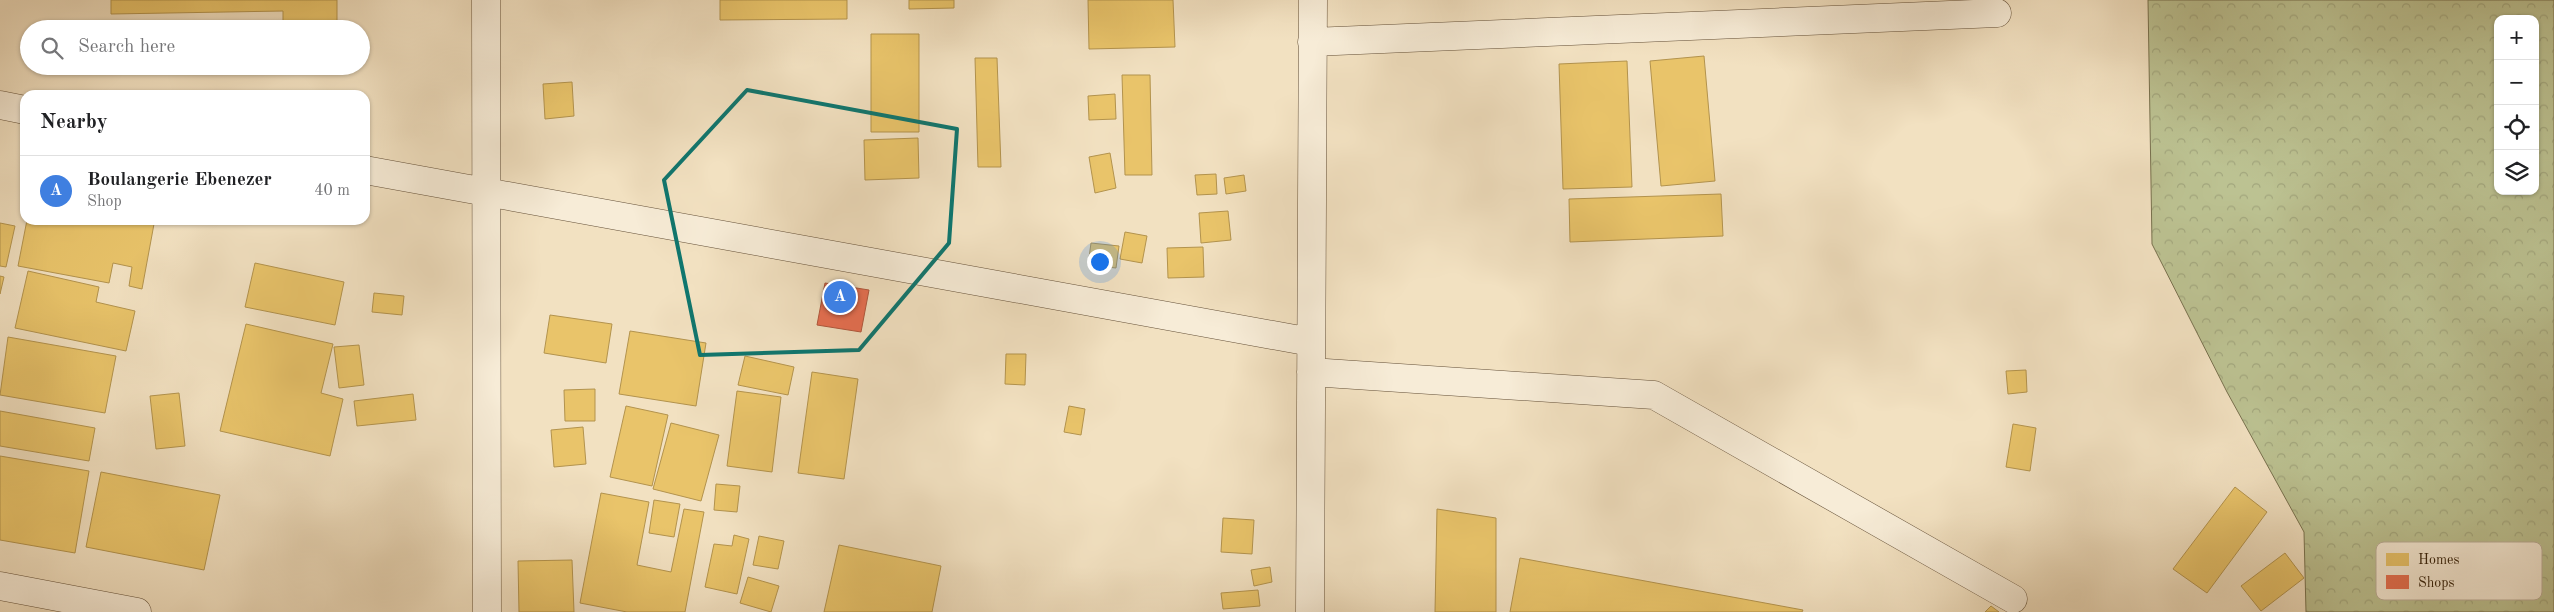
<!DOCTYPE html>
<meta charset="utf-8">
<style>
body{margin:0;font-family:"Old Standard TT",serif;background:#f2f2f2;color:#202124}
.controls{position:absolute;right:15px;top:15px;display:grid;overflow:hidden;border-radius:10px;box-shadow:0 1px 4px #0004}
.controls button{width:45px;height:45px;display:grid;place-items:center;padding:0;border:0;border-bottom:1px solid #e0e0e0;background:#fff;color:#202124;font:25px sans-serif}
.you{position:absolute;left:1099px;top:261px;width:18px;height:18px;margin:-12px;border:4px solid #fff;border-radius:50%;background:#1a73e8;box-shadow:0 0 0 8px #1a73e833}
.badge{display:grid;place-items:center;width:32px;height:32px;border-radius:50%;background:#0b8043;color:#fff;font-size:16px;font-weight:700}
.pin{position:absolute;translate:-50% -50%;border:2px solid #fff;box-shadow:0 1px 5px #0006}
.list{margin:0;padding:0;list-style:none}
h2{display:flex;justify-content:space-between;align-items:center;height:65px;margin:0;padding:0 20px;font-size:21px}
h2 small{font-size:16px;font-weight:400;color:#757577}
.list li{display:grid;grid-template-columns:32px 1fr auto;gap:15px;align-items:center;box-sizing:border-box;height:70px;padding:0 20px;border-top:1px solid #e0e0e0}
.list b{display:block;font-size:19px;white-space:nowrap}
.list p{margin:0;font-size:16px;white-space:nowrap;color:#757577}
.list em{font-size:16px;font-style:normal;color:#757577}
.icon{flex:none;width:28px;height:28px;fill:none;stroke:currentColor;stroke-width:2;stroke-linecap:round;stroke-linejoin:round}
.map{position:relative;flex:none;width:2554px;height:612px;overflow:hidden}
.search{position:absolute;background:#fff;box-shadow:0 1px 4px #0004;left:20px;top:20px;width:350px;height:55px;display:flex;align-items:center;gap:12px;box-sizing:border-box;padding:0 18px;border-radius:28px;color:#757577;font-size:19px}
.panel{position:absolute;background:#fff;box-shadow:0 1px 4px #0004;left:20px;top:90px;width:350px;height:135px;border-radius:15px}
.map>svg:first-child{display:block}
</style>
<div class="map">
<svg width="2554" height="612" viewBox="0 0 2554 612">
<defs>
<pattern id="forest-crowns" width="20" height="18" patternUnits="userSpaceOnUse" patternTransform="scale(1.25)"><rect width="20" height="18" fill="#bcc292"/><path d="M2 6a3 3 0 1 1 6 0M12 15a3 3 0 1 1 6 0" fill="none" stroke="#a2a67d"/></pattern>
</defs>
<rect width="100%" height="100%" fill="#f2e1c1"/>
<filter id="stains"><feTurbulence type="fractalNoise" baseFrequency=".004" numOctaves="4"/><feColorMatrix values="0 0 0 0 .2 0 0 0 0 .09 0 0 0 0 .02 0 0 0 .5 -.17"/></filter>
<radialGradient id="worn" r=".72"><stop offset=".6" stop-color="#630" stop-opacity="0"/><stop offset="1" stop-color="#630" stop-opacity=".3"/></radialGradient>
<path fill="url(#forest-crowns)" stroke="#78714e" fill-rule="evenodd" d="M2148,0H2554V612H2306L2304,532L2227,392L2152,244ZM2498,19H2535V191H2498Z"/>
<path fill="#e9c46a" stroke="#b3934d" d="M111,0H337V26L283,27V11L111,14Z
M720,0H847V19L720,20Z
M909,0H954V8L909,9Z
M1088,0H1173L1175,47L1089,49Z
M871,34H919V132H871Z
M1704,56L1715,181L1661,186L1650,61Z
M975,58H997L1001,167H978Z
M1627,61L1632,187L1563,189L1559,64Z
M264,66H343V70Z
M1122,75H1150L1152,175H1125Z
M572,82L574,116L545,119L543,84Z
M1115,94L1116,119L1089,120L1088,96Z
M918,138L919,178L865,180L864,140Z
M1110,153L1116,188L1095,193L1089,157Z
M1216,174L1217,194L1197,195L1195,175Z
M1244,175L1246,191L1226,194L1224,178Z
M1721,194L1723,236L1570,242L1569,199Z
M1228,211L1231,240L1201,243L1199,213Z
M27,220H136L154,224L142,289L129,286L132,267L113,263L109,283L18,266Z
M0,223L15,226L6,267L0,266Z
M1125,232L1147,236L1142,263L1120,259Z
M1091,243L1119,246L1116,268L1088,265Z
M1203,247L1204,277L1168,278L1167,248Z
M255,263L344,282L335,325L245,307Z
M28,271L99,287L96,302L135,311L126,351L15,328Z
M0,276L4,277L0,294Z
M374,293L404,296L402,315L372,312Z
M550,315L612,324L606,363L544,353Z
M246,324L333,344L321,393L343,399L330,456L220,431Z
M630,331L706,343L696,406L619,394Z
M8,337L116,356L105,413L0,395Z
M359,345L364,385L339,388L334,347Z
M1006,354H1026L1025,385L1005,384Z
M745,356L794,367L788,395L738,385Z
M2026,370L2027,392L2008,394L2006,371Z
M812,372L858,379L844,479L798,473Z
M595,389V421H565L564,390Z
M737,391L781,397L772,472L727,466Z
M179,393L185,446L156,449L150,396Z
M413,394L416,420L357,426L354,401Z
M626,406L668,415L652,486L610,477Z
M1069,406L1085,409L1081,435L1064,432Z
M0,411L95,428L89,461L0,446Z
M671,423L719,435L701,501L653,489Z
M2013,424L2036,428L2030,471L2006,467Z
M583,427L586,464L554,467L551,430Z
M0,456L89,471L75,553L0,540Z
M101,472L220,495L204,570L86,547Z
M716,484L740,486L737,512L714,510Z
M2235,487L2267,512L2207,593L2173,569Z
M601,493L649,502L637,565L671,572L684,509L704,512L685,612H627L580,603Z
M654,500L680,504L674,537L649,533Z
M1437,509L1496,518V612H1435Z
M1223,518L1254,520L1252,554L1221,552Z
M734,535L749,539L737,594L705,587L714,544L732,546Z
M759,536L784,541L778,569L753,565Z
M839,545L941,566L932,612H824Z
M2285,553L2304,578L2261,611L2241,586Z
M1520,558L1803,610L1802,612H1510Z
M572,560L574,612H519L518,561Z
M1270,567L1272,582L1254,586L1251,570Z
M748,577L779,586L771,612L740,603Z
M1258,590L1260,606L1223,609L1221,593Z
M1991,606L1999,612H1985Z"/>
<path fill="#e76f51" stroke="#b1573c" d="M825,283L869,290L861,332L817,325Z"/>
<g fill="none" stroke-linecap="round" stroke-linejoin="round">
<g stroke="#645038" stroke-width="29">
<path id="minor" d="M486,0L487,612
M1312,42L1997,13
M0,105L25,110
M365,170L1311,342
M1311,372L1654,395L2013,599
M0,586L137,612
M1310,612L1313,0"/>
</g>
<use href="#minor" stroke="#f7ecd7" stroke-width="28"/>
</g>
<path fill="none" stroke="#0f766e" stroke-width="4" stroke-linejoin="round" d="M747,90L957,129L949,243L859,350L700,355L664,180Z"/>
<rect x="2376" y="542" width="166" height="58" rx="8" fill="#f7ecd7" stroke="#bcaf9a" stroke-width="1"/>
<rect x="2386" y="553" width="23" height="13" fill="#e9c46a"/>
<rect x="2386" y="575" width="23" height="14" fill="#e76f51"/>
<g font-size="14" fill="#34200a">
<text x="2418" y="564">Homes</text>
<text x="2418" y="587">Shops</text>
</g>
<rect width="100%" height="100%" filter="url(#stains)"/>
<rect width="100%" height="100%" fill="url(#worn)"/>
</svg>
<div class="controls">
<button>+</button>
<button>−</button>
<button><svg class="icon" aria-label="locate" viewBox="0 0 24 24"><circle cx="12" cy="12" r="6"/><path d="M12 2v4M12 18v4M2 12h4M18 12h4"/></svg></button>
<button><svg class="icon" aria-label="layers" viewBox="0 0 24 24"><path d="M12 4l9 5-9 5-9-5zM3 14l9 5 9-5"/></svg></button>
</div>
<div class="you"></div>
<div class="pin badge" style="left:840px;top:297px;background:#3f7fe0">A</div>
<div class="search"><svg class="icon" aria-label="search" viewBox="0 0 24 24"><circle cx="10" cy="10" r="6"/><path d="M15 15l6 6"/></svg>Search here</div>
<section class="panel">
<h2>Nearby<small></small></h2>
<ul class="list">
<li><span class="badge" style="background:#3f7fe0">A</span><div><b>Boulangerie Ebenezer</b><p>Shop</p></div><em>40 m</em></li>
</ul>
</section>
</div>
